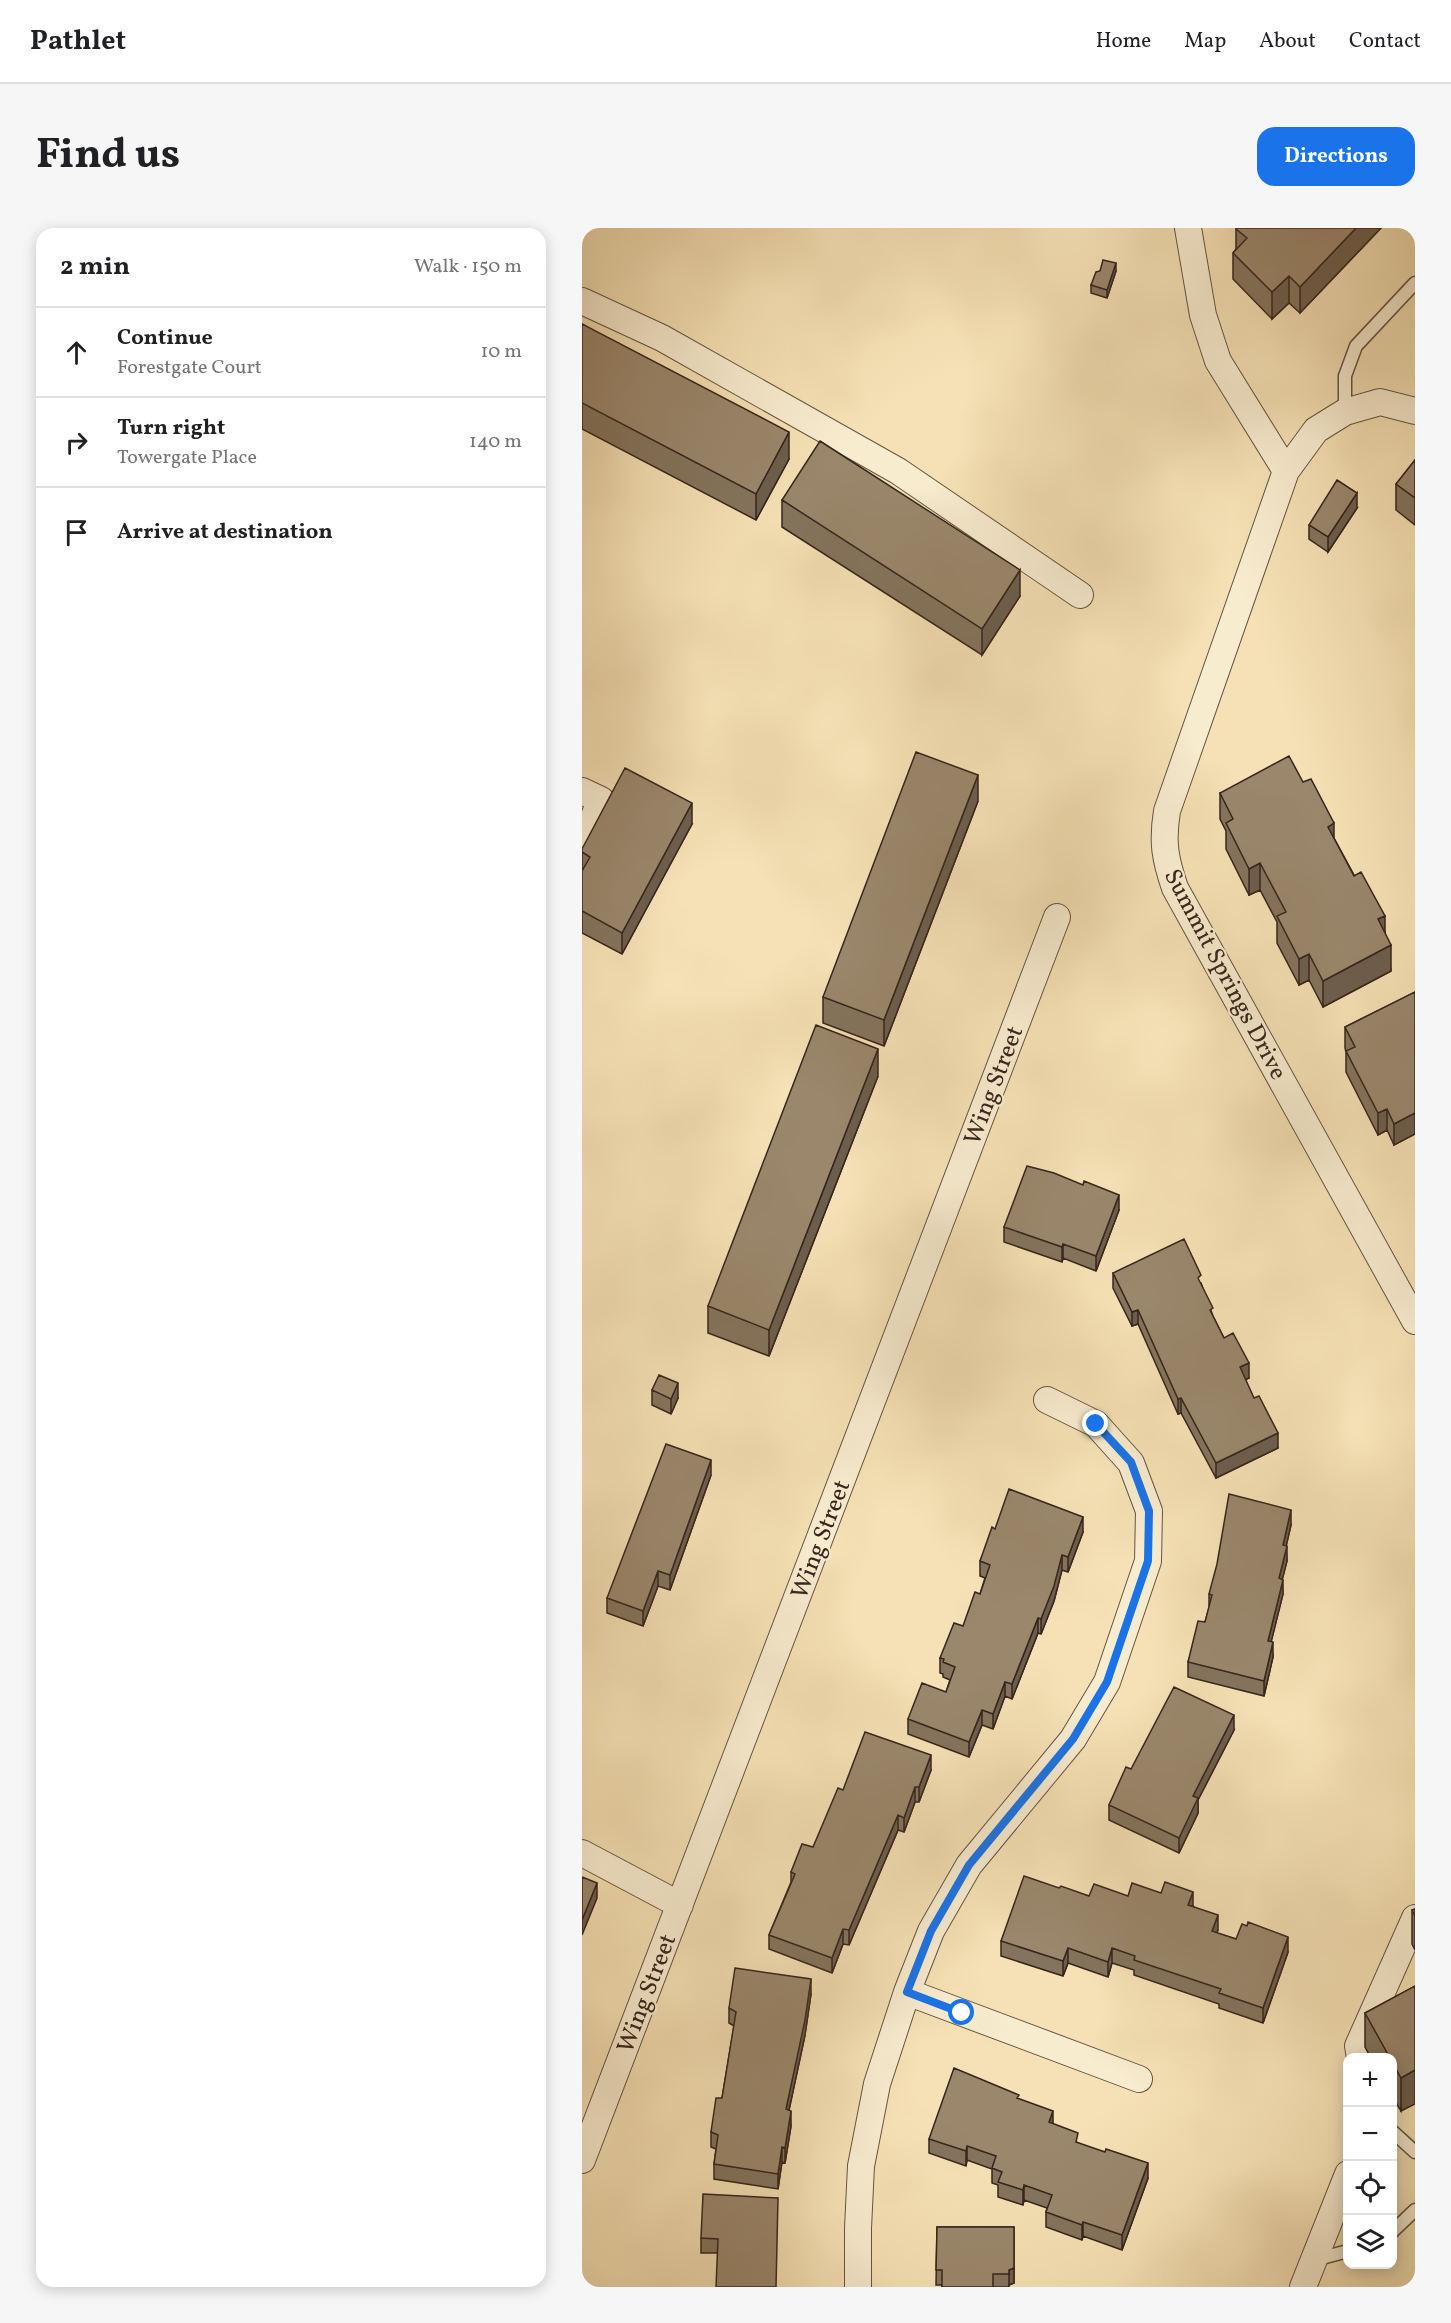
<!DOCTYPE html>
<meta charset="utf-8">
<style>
body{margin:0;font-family:Vollkorn,serif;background:#f6f6f6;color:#202124}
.controls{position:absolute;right:18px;bottom:18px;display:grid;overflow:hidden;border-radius:12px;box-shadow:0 3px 15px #0003}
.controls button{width:54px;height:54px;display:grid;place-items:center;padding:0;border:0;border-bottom:2px solid #e0e0e0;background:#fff;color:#202124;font:30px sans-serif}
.stop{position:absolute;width:18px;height:18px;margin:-14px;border:4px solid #1a73e8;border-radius:50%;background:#fff}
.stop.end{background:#1a73e8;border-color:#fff;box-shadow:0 2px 6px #0008}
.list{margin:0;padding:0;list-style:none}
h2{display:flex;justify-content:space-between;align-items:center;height:78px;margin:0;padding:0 24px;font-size:26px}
h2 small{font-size:20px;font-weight:400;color:#757577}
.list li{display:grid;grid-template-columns:39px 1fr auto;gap:18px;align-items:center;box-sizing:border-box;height:90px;padding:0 24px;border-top:2px solid #e0e0e0}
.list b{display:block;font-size:22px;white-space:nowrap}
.list p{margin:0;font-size:20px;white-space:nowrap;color:#757577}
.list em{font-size:20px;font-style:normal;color:#757577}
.icon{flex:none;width:33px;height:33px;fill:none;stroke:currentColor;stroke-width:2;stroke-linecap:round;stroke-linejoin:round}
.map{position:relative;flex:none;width:833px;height:2059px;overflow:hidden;border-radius:18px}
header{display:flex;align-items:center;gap:36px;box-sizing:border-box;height:84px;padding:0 30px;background:#fff;border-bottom:2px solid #e0e0e0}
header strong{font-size:28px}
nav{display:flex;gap:33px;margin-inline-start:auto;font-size:21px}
.intro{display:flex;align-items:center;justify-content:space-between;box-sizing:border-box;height:144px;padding:0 36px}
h1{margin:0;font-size:42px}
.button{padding:15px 27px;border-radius:18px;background:#1a73e8;color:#fff;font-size:21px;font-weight:700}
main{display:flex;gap:36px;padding:0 36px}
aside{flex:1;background:#fff;border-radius:18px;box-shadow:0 3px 15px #0003}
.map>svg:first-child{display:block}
</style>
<header>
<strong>Pathlet</strong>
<nav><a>Home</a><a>Map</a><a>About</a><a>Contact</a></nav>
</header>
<div class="intro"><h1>Find us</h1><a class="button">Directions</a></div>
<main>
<aside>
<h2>2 min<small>Walk · 150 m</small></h2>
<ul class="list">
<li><svg class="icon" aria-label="ahead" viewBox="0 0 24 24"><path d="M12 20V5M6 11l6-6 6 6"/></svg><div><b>Continue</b><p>Forestgate Court</p></div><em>10 m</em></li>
<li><svg class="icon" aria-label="right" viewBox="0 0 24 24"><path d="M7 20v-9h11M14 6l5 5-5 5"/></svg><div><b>Turn right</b><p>Towergate Place</p></div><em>140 m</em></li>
<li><svg class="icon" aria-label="arrive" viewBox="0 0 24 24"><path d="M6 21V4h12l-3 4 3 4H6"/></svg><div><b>Arrive at destination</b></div></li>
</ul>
</aside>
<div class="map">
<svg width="833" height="2059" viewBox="0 0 833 2059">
<rect width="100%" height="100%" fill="#f5e1b5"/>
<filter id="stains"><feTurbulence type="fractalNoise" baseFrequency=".00333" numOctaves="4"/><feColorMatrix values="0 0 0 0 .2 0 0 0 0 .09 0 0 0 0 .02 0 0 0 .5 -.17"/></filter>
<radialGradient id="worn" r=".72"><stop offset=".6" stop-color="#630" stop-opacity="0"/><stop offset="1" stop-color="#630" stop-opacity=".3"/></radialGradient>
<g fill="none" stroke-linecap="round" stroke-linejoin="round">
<g stroke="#665443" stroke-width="15">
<path id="lane" d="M763,184V148L774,118L833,55
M810,1903L833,1924
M810,2004L833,1982
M732,2032L766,2023"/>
</g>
<g stroke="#665443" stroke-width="28">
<path id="street" d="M606,0L621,87L636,133L704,243L585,583C580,614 583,631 593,660L833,1093
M0,73L80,110L316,243L498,367
M704,243L734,202L763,184L798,174L833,183
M0,563L19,572L0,617
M0,1625L98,1677
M325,1764L557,1851
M778,1830L776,1818L833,1690
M0,1932L475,689
M276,2059V2000L279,1938L295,1856L325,1764L349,1703L387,1637L491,1511L525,1454L566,1333L567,1283L549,1235L514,1196L465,1172
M721,2059L766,1946"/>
</g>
<use href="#lane" stroke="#f8eccf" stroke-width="12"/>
<use href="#street" stroke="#f8eccf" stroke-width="26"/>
</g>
<path fill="#84745d" stroke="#37251d" stroke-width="1.5" d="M799,0L718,85L707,75L690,91L651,51V25L654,21V1Z
M518,43H534L525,70L509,65V57Z
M0,96L207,231L174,292L0,201Z
M833,232V297L814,282V256Z
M200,272L438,368L400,427L200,299Z
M775,280L746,324L727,311V297Z
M721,554L752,610L803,704L809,743L741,779L727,752L717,757L695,715V694L678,662L667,667L644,621V603L638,591V565Z
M396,573L302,818L241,795V769Z
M110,596L40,726L0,705V621Z
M833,764V906L812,917L805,902L796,907L764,844V824L763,820V799Z
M296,848L187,1128L126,1105V1078Z
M537,982L514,1043L481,1030L480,1034L422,1014V999Z
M531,1045L619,1055L631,1088L642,1110L667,1150L663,1152L696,1220L634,1250L599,1185L596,1186L556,1096L550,1098L531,1060Z
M70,1162L96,1170L89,1186L70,1177Z
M129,1247L88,1362L76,1358L61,1398L25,1385V1370Z
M709,1297L704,1318L705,1333L700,1351L701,1366L689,1413L691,1429L682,1468L606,1449V1434L623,1394L627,1380V1366Z
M413,1301L501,1304L486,1344L480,1342L472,1373L459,1406L456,1405L430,1471L423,1468L411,1501L400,1497L387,1529L326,1506V1491L364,1464L368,1452L361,1449V1446L358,1445V1430L381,1398L398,1366L403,1350L398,1348V1333Z
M652,1502L616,1572V1585L597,1625L527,1592V1577L549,1541Z
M349,1542L337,1574H333L322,1604L316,1602L267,1717L261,1716L250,1745L187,1721V1707L209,1654V1644L231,1619L261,1562Z
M477,1660L507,1668H546L611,1678L636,1702L634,1705L654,1711L706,1724L681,1795L637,1780V1776L552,1747V1742L530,1735L526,1749L486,1735L481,1748L419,1728V1713Z
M833,1681V1722L830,1716V1682Z
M833,1758L819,1883L810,1868V1830H789L783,1819V1785Z
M229,1766L223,1807L207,1882L209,1898L203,1935L200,1934L196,1961L132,1951V1936L134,1921L129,1919V1904L140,1870L152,1798L147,1795V1780Z
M437,1871L496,1915L566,1950L540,2022L501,2008L500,2012L464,1999V1984L465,1980L442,1972L441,1977L416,1969V1957L410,1955V1941L385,1932L384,1938L347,1925V1911Z
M196,1970L135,2025H119V2010Z
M355,1999H432V2055L427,2057V2059H360V2057H354Z"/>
<path fill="#6c5e4c" stroke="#37251d" stroke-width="1.5" d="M774,0H799L718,85V59Z
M534,35V43L525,70V62Z
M707,48V75L690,91V64Z
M207,204V231L174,292V266Z
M775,265V280L746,324V309Z
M438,342V368L400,427V401Z
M396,547V573L302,818V792Z
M110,575V596L40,726V705Z
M752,595V622L746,599Z
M678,635V662L667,667V641Z
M803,688V715L796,691Z
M809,717V743L741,779V753Z
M727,726V752L717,757V731Z
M296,821V848L187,1128V1102Z
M805,881V902L796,907V885Z
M833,885V906L812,917V896Z
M537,967V982L514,1043V1028Z
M481,1016V1030L480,1034V1019Z
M556,1082V1096L550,1098V1084Z
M667,1135V1150L658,1154V1139Z
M96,1155V1170L89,1186V1171Z
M599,1170V1185L596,1186V1171Z
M696,1205V1220L634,1250V1235Z
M129,1232V1247L88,1362V1347Z
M709,1282V1297L701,1332V1317Z
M501,1289V1304L486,1344V1329Z
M705,1318V1333L697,1365V1350Z
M480,1327V1342L472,1373L459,1406V1391Z
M76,1343V1358L61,1398V1383Z
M701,1352V1366L686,1427V1413Z
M456,1390V1405L430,1471V1456Z
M691,1414V1429L682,1468V1453Z
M423,1454V1468L411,1501V1486Z
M400,1482V1497L387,1529V1514Z
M652,1487V1502L616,1572V1585L597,1625V1610L611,1568Z
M349,1527V1542L337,1574V1559Z
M333,1559V1574L322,1604V1590Z
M316,1587V1602L267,1717V1702Z
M15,1655V1670L0,1707V1692Z
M611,1664V1679L606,1677Z
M636,1687V1702L630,1718V1703Z
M261,1701V1716L250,1745V1730Z
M706,1709V1724L681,1795V1780Z
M486,1720V1735L481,1748V1733Z
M530,1720V1735L526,1749V1734Z
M229,1751V1766L223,1807L204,1896V1881Z
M833,1842V1876L819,1883V1850Z
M209,1883V1898L203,1935V1920Z
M471,1883V1898L467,1894Z
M385,1918V1932L384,1938V1923Z
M200,1919V1934L196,1961V1946Z
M566,1935V1950L540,2022V2007Z
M442,1957V1972L441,1977V1962Z
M501,1994V2008L500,2012V1997Z
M432,2040V2055L427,2057V2042Z"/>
<path fill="#9a876c" stroke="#37251d" stroke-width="1.5" d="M655,0H774L718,59L707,48L690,64L651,25L665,10L654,1Z
M521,32L534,35L525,62L509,57L514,44L518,43Z
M0,96L207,204L174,266L0,175Z
M238,213L438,342L400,401L200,272Z
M833,232V270L814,256Z
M755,252L775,265L746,309L727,297Z
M334,524L396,547L302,792L241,769Z
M707,528L721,554L729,551L752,595L746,599L772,648L779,644L803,688L796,691L809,717L741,753L727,726L717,731L695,688L704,684L678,635L667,641L644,595L651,591L638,565Z
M43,540L110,575L40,705L0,683V643L8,629L0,624V621Z
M833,764V885L812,896L805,881L796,885L764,823L773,819L763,799Z
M234,797L296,821L187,1102L126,1078Z
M445,938L472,945L501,957L502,953L537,967L514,1028L481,1016L480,1019L422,999Z
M602,1011L619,1047L616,1050L631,1080L628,1082L642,1110L651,1105L667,1135L658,1139L672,1170L677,1168L696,1205L634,1235L599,1170L596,1171L556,1082L550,1084L531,1045Z
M77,1147L96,1155L89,1171L70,1162Z
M84,1216L129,1232L88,1347L76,1343L61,1383L25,1370Z
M427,1261L501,1289L486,1329L480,1327L472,1358L459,1391L456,1390L430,1456L423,1454L411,1486L400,1482L387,1514L326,1491L340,1455L364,1464L373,1439L361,1434L362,1431L358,1430L372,1395L381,1398L393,1364L398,1366L408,1337L398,1333L410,1299L413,1301Z
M647,1266L709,1282L701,1317L705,1318L697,1350L701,1352L686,1413L691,1414L682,1453L606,1434L616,1393L623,1394L630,1367L627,1366L635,1336Z
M592,1459L652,1487L611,1568L616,1570L597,1610L527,1577L544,1539L549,1541Z
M283,1504L349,1527L337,1559H333L322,1590L316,1587L267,1702L261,1701L250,1730L187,1707L213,1646L209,1644L220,1616L231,1619L256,1560L261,1562Z
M442,1648L477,1660L479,1658L507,1668L512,1656L546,1668L550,1655L579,1665L583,1654L611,1664L606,1677L636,1687L630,1703L654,1711L660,1696L665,1698L666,1694L706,1709L681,1780L637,1765L639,1761L552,1732L553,1728L530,1720L526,1734L486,1720L481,1733L419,1713Z
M0,1649L15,1655L0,1692Z
M833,1681V1688L830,1682Z
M153,1740L229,1751L223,1792L204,1881L209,1883L203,1920L200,1919L196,1946L132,1936L136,1907L129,1904L134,1870H140L154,1784L147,1780Z
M833,1758V1842L819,1850L810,1834V1830H808L783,1785Z
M372,1840L437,1867L435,1870L471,1883L467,1894L496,1905L494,1914L523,1924L524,1921L566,1935L540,2007L501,1994L500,1997L464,1984L470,1967L442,1957L441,1962L416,1954L420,1944L410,1940L414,1928L385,1918L384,1923L347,1911Z
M121,1966L196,1970L194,2059H134L136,2011L119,2010Z
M355,1999H432V2040L427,2042V2046H411V2059H360V2042H354Z"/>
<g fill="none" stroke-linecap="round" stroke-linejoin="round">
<path stroke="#1a73e8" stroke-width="8" d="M380,1785L325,1764L349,1703L387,1637L491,1511L525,1454L566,1333L567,1283L549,1234L514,1196"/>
</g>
<g text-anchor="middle" stroke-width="4.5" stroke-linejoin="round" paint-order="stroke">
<g font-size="24" fill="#37251d" stroke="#f8eccf">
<text transform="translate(644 746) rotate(62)" y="8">Summit Springs Drive</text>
<text transform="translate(411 857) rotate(-69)" y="8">Wing Street</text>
<text transform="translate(238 1311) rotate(-69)" y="8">Wing Street</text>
<text transform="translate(64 1765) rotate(-69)" y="8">Wing Street</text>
</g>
</g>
<rect width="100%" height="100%" filter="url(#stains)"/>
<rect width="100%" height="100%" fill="url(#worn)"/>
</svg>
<div class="controls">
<button>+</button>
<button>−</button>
<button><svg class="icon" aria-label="locate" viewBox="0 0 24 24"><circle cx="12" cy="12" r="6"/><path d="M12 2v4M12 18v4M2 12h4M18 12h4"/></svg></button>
<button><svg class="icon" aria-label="layers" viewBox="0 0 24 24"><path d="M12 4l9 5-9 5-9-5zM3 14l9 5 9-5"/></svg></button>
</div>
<div class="stop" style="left:380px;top:1785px"></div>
<div class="stop end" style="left:514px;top:1196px"></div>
</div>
</main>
